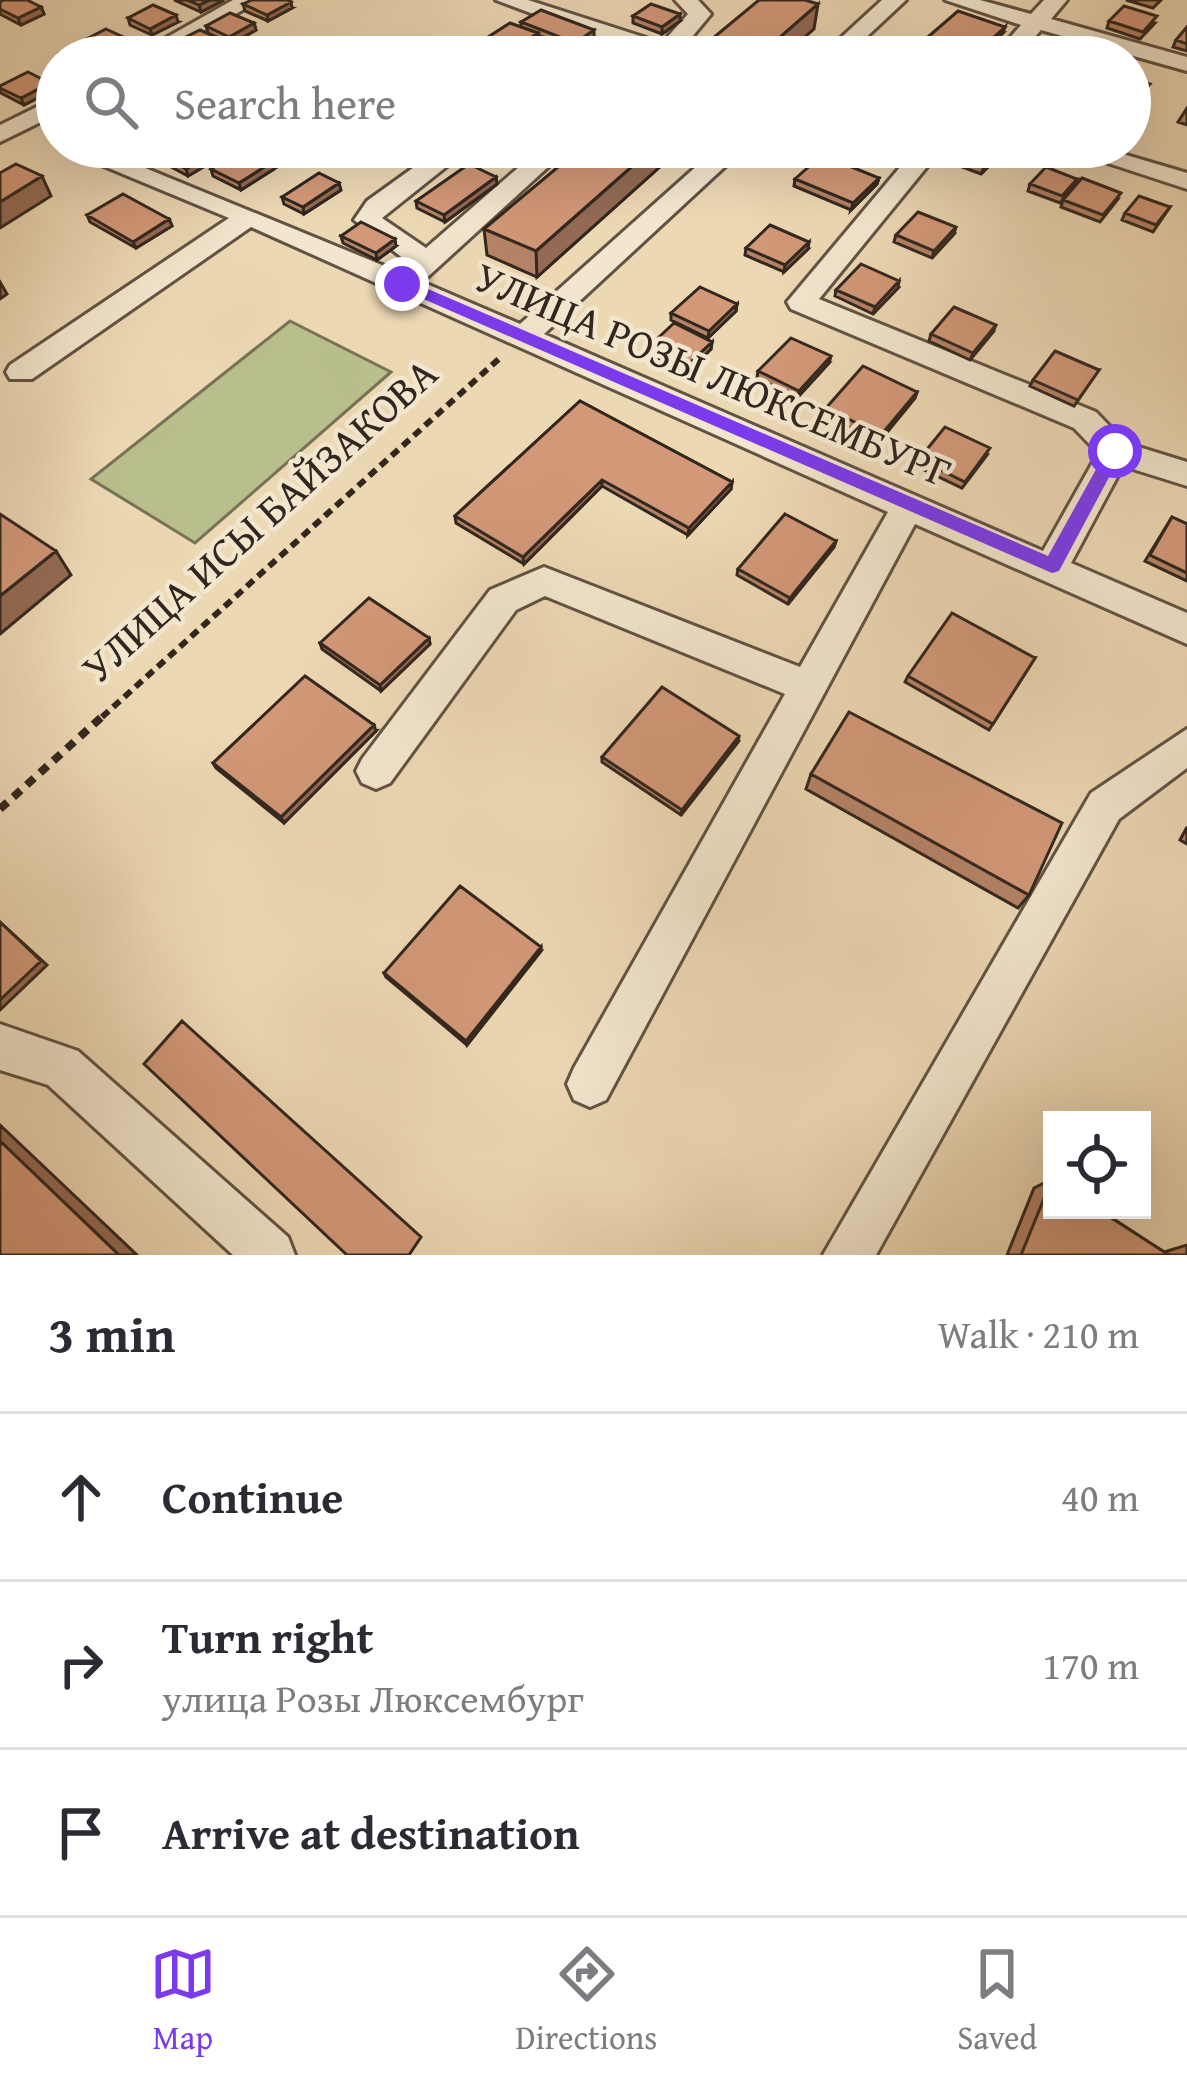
<!DOCTYPE html>
<meta charset="utf-8">
<style>
body{margin:0;font-family:"Gentium Book Plus",serif;background:#f7f7f7;color:#2b2b33}
.controls{position:absolute;right:36px;bottom:36px;display:grid;overflow:hidden;border-radius:0px;box-shadow:0 12px 48px #0002}
.controls button{width:108px;height:108px;display:grid;place-items:center;padding:0;border:0;border-bottom:3px solid #e1e1e2;background:#fff;color:#2b2b33;font:60px sans-serif}
.stop{position:absolute;width:36px;height:36px;margin:-27px;border:9px solid #7c3aed;border-radius:50%;background:#fff}
.stop.end{background:#7c3aed;border-color:#fff;box-shadow:0 3px 12px #0008}
.list{margin:0;padding:0;list-style:none}
h2{display:flex;justify-content:space-between;align-items:center;height:156px;margin:0;padding:0 48px;font-size:51px}
h2 small{font-size:39px;font-weight:400;color:#7c7c81}
.list li{display:grid;grid-template-columns:78px 1fr auto;gap:36px;align-items:center;box-sizing:border-box;height:168px;padding:0 48px;border-top:3px solid #e1e1e2}
.list b{display:block;font-size:45px;white-space:nowrap}
.list p{margin:0;font-size:39px;white-space:nowrap;color:#7c7c81}
.list em{font-size:39px;font-style:normal;color:#7c7c81}
.icon{flex:none;width:66px;height:66px;fill:none;stroke:currentColor;stroke-width:2;stroke-linecap:round;stroke-linejoin:round}
.map{position:relative;flex:none;width:1187px;height:1255px;overflow:hidden}
.search{position:absolute;background:#fff;box-shadow:0 12px 48px #0002;left:36px;right:36px;top:36px;height:132px;display:flex;align-items:center;gap:30px;box-sizing:border-box;padding:0 42px;border-radius:66px;color:#7c7c81;font-size:45px}
.sheet{height:660px;background:#fff}
nav{display:flex;justify-content:space-around;align-items:center;box-sizing:border-box;height:168px;border-top:3px solid #e1e1e2;background:#fff;font-size:33px;color:#7c7c81}
nav a{display:grid;justify-items:center;gap:6px}
nav .on{color:#7c3aed}
.map>svg:first-child{display:block}
</style>
<div class="map">
<svg width="1187" height="1255" viewBox="0 0 1187 1255">
<rect width="100%" height="100%" fill="#edd8b4"/>
<filter id="stains"><feTurbulence type="fractalNoise" baseFrequency=".00167" numOctaves="4"/><feColorMatrix values="0 0 0 0 .2 0 0 0 0 .09 0 0 0 0 .02 0 0 0 .5 -.17"/></filter>
<radialGradient id="worn" r=".72"><stop offset=".6" stop-color="#630" stop-opacity="0"/><stop offset="1" stop-color="#630" stop-opacity=".3"/></radialGradient>
<path fill="#b9bf8c" stroke="#767356" stroke-width="3" d="M290,321L391,372L195,543L91,479Z"/>
<g fill="none" stroke-linecap="round" stroke-linejoin="round">
<g stroke="#615344" stroke-width="6">
<path id="minor" d="M233,0H260L161,57H132Z
M496,0H528L662,43L688,14L675,0H698L711,14L682,49L699,57C664,57 643,48 610,57L599,50L611,43Z
M882,0H906L845,57H820Z
M945,0H980L1031,14L1044,0H1067L1051,19L1187,57V71L1041,30L1017,57H993L1021,25Z
M57,97V114L0,142V125Z
M58,147H94L399,272L409,263L354,220L367,201L442,147H471L382,218L426,248L542,147H570L422,282L520,324L718,147H746L544,334L1043,551L1098,453L1074,428L791,309L787,302L917,147H943L819,299L1096,412L1126,443L1187,462V486L1123,466L1071,563L1187,613V644L915,524L606,1100L590,1107L574,1100L567,1084L574,1068L785,694L545,596L516,610L390,783L376,789L362,783L356,771L362,759L490,590L544,567L800,667L888,512L251,227L32,379H10L6,372L10,365L229,218Z
M1059,147H1099L1187,173V189Z
M1187,729V768L1119,819L876,1255H823L1091,793Z
M0,1024L78,1051L288,1237L295,1255H233L48,1085L0,1070Z"/>
</g>
<path stroke="#32271f" stroke-width="6" stroke-dasharray="9 6" stroke-linecap="butt" d="M102,717L501,357"/>
<path stroke="#32271f" stroke-width="8" stroke-dasharray="10 8" stroke-linecap="butt" d="M0,809L105,714"/>
<use href="#minor" fill="#f3e6ce" fill-rule="evenodd"/>
</g>
<path fill="#b58367" stroke="#32271f" stroke-width="3" d="M174,0H224L201,12Z
M1126,0H1161L1153,8Z
M0,2L41,7L44,14L21,25L0,14Z
M243,4L292,8L268,21L245,11Z
M633,16L680,21L662,34L633,23Z
M128,18L178,22L152,35L130,25Z
M1109,21L1155,23L1140,39L1107,28Z
M521,22L594,37L575,50L538,35V40L513,57L486,46L485,39L521,27Z
M254,23L256,30L231,44L208,33L206,26Z
M1187,27V51L1173,47L1176,40Z
M1003,33L977,57H940L920,50L921,43Z
M223,40L225,47L207,57H190L176,50L174,43Z
M50,83L53,90L24,105L1,93L0,91V86Z
M1187,108V125L1178,122Z
M470,147H519L499,161Z
M582,147H682L537,277L487,255L484,229Z
M851,147H883L873,155Z
M220,149L222,156L188,176L162,162L160,155Z
M1000,151L997,158L981,174L949,162L951,155Z
M211,169H274L241,190L213,176Z
M496,177L497,184L445,222L417,208L416,201Z
M879,178L877,184L851,210L794,186L795,179Z
M1077,179L1060,203L1028,191L1030,184Z
M341,190L304,214L284,204L282,197Z
M1118,199L1100,222L1061,207L1063,200Z
M1170,207L1153,232L1122,220L1125,213Z
M87,215L169,219L172,226L136,248L90,222Z
M954,234L932,258L894,242L896,235Z
M341,236L396,246L377,260L343,243Z
M746,248L808,249L784,272L745,255Z
M898,288L873,314L835,296L836,290Z
M737,304L736,311L708,338L671,320V313Z
M993,332L970,360L929,341L931,334Z
M712,342L711,349L682,377L644,358V351Z
M829,363L797,398L757,378L758,371Z
M1099,370L1074,406L1030,386L1033,380Z
M917,392L915,398L879,442L824,415L826,408Z
M580,401L732,482L731,489L688,535L602,486L524,564L456,523L455,516Z
M987,455L962,488L916,466L919,459Z
M1172,517L1187,524V581L1145,561Z
M836,541L834,547L788,604L737,575L738,569Z
M429,638L430,644L381,691L322,649L320,643Z
M1035,658L989,730L905,682L908,676Z
M376,731L284,823L216,768L213,763Z
M738,742L681,815L602,762V757Z
M811,774L1029,895L1018,908L806,789Z
M1187,827V844L1180,840Z
M541,951L467,1045L386,977L384,973Z
M1052,1179L1164,1252L1187,1245V1255H1007L1034,1188Z"/>
<path fill="#936a54" stroke="#32271f" stroke-width="3" d="M210,0H224L201,12L199,5Z
M291,2L292,8L268,21L267,15Z
M818,4L814,29L782,57H757Z
M41,7L44,14L21,25L18,18Z
M680,14V21L662,34V27Z
M176,15L178,22L152,35L150,29Z
M254,23L256,30L231,44L229,37Z
M1005,27L1003,33L977,57H972Z
M594,30V37L575,50V43Z
M538,33V40L513,57L512,50Z
M223,40L225,47L207,57H198L197,55Z
M132,41L134,48L116,57H100Z
M50,83L53,90L24,105L21,98Z
M509,147H519L499,161V154Z
M654,147H682L537,277L536,251Z
M220,149L222,156L188,176L186,169Z
M1000,151L997,158L981,174L984,167Z
M272,162L274,169L241,190L239,183Z
M42,176L51,196L0,228V202Z
M496,177L497,184L445,222L444,215Z
M879,178L877,184L851,210L853,203Z
M339,183L341,190L304,214L303,207Z
M169,219L172,226L136,248L133,242Z
M956,227L954,234L932,258L934,251Z
M395,239L396,246L377,260L376,253Z
M809,242L808,249L784,272L785,265Z
M899,281L898,288L873,314L875,307Z
M0,282L7,294L0,299Z
M737,304L736,311L708,338L709,331Z
M996,325L993,332L970,360L973,353Z
M712,342L711,349L682,377V370Z
M831,356L829,363L797,398L799,391Z
M917,392L915,398L879,442L881,435Z
M602,480V486L524,564L523,557Z
M732,482L731,489L688,535L689,528Z
M836,541L834,547L788,604L790,598Z
M56,551L71,575L0,634V596Z
M429,638L430,644L381,691L380,685Z
M374,725L376,731L284,823L281,817Z
M739,736L738,742L681,815L682,810Z
M0,922L47,965L0,1010Z
M541,947V951L467,1045L466,1041Z
M0,1125L137,1255H119L0,1141Z"/>
<path fill="#d29878" stroke="#32271f" stroke-width="3" d="M4,0H27L41,7L18,18L0,9V2Z
M187,0H210L199,5Z
M252,0H287L291,2L267,15L243,4Z
M759,0H805L818,4L757,57H690Z
M651,4L680,14L662,27L633,16Z
M153,5L176,15L150,29L128,18Z
M1124,6L1157,16L1143,32L1109,21Z
M541,10L594,30L575,43L521,22Z
M958,11L1005,27L972,57H962L921,43Z
M230,13L254,23L229,37L206,26Z
M510,23L538,33L512,50L485,39Z
M1187,27V44L1176,40Z
M106,29L132,41L100,57H68L60,53Z
M200,30L223,40L197,55L174,43Z
M159,49L177,57H143Z
M28,72L50,83L21,98L0,88V86Z
M1130,78L1150,84L1133,103L1130,102Z
M57,108V120L46,114Z
M174,147H217L220,149L186,169L160,155Z
M483,147H509L499,154Z
M582,147H654L536,251L484,229Z
M959,147H990L1000,151L984,167L951,155Z
M245,148L272,162L239,183L211,169Z
M822,155L879,178L853,203L795,179Z
M16,164L42,176L0,202V173Z
M469,164L496,177L444,215L416,201Z
M1046,167L1077,179L1062,196L1030,184Z
M319,173L339,183L303,207L282,197Z
M1082,178L1121,193L1103,215L1063,200Z
M123,194L169,219L133,242L87,215Z
M1139,196L1170,207L1156,225L1125,213Z
M918,212L956,227L934,251L896,235Z
M361,222L395,239L376,253L341,236Z
M770,225L809,242L785,265L746,248Z
M861,264L899,281L875,307L836,290Z
M700,287L737,304L709,331L671,313Z
M954,307L996,325L973,353L931,334Z
M674,323L712,342L682,370L644,351Z
M791,338L831,356L799,391L758,371Z
M1055,351L1099,370L1078,400L1033,380Z
M863,366L917,392L881,435L826,408Z
M580,401L732,482L689,528L602,480L523,557L455,516Z
M945,427L990,448L965,482L919,459Z
M0,514L56,551L0,596Z
M785,514L836,541L790,598L738,569Z
M1172,517L1187,524V573L1150,555Z
M369,598L429,638L380,685L320,643Z
M952,613L1035,658L993,724L908,676Z
M305,676L374,725L281,817L213,763Z
M662,687L739,736L682,810L602,757Z
M849,712L1062,823L1029,895L811,774Z
M460,886L541,947L466,1041L384,973Z
M0,922L41,961L0,1000Z
M182,1021L421,1237L409,1255H347L144,1064Z
M0,1141L119,1255H0Z
M1052,1179V1210H1099L1169,1255H1021Z"/>
<path fill="#7c3aed" d="M396,280H407L1048,556L1109,446L1123,451L1059,571L1052,573L396,287Z"/>
<g text-anchor="middle" stroke-width="9" stroke-linejoin="round" paint-order="stroke">
<g font-size="42" fill="#32271f" stroke="#f3e6ce">
<text transform="translate(713 374) rotate(23)" y="15">УЛИЦА РОЗЫ ЛЮКСЕМБУРГ</text>
<text transform="translate(259 520) rotate(-42)" y="15">УЛИЦА ИСЫ БАЙЗАКОВА</text>
</g>
</g>
<rect width="100%" height="100%" filter="url(#stains)"/>
<rect width="100%" height="100%" fill="url(#worn)"/>
</svg>
<div class="controls">
<button><svg class="icon" aria-label="locate" viewBox="0 0 24 24"><circle cx="12" cy="12" r="6"/><path d="M12 2v4M12 18v4M2 12h4M18 12h4"/></svg></button>
</div>
<div class="stop" style="left:1115px;top:451px"></div>
<div class="stop end" style="left:402px;top:284px"></div>
<div class="search"><svg class="icon" aria-label="search" viewBox="0 0 24 24"><circle cx="10" cy="10" r="6"/><path d="M15 15l6 6"/></svg>Search here</div>
</div>
<section class="sheet">
<h2>3 min<small>Walk · 210 m</small></h2>
<ul class="list">
<li><svg class="icon" aria-label="ahead" viewBox="0 0 24 24"><path d="M12 20V5M6 11l6-6 6 6"/></svg><div><b>Continue</b></div><em>40 m</em></li>
<li><svg class="icon" aria-label="right" viewBox="0 0 24 24"><path d="M7 20v-9h11M14 6l5 5-5 5"/></svg><div><b>Turn right</b><p>улица Розы Люксембург</p></div><em>170 m</em></li>
<li><svg class="icon" aria-label="arrive" viewBox="0 0 24 24"><path d="M6 21V4h12l-3 4 3 4H6"/></svg><div><b>Arrive at destination</b></div></li>
</ul>
</section>
<nav>
<a class="on"><svg class="icon" aria-label="map" viewBox="0 0 24 24"><path d="M3 6l6-2 6 2 6-2v14l-6 2-6-2-6 2zM9 4v14M15 6v14"/></svg>Map</a>
<a><svg class="icon" aria-label="directions" viewBox="0 0 24 24"><path d="M12 3l9 9-9 9-9-9zM9 14v-3h6M13 9l2 2-2 2"/></svg>Directions</a>
<a><svg class="icon" aria-label="saved" viewBox="0 0 24 24"><path d="M7 4h10v16l-5-4-5 4z"/></svg>Saved</a>
</nav>
